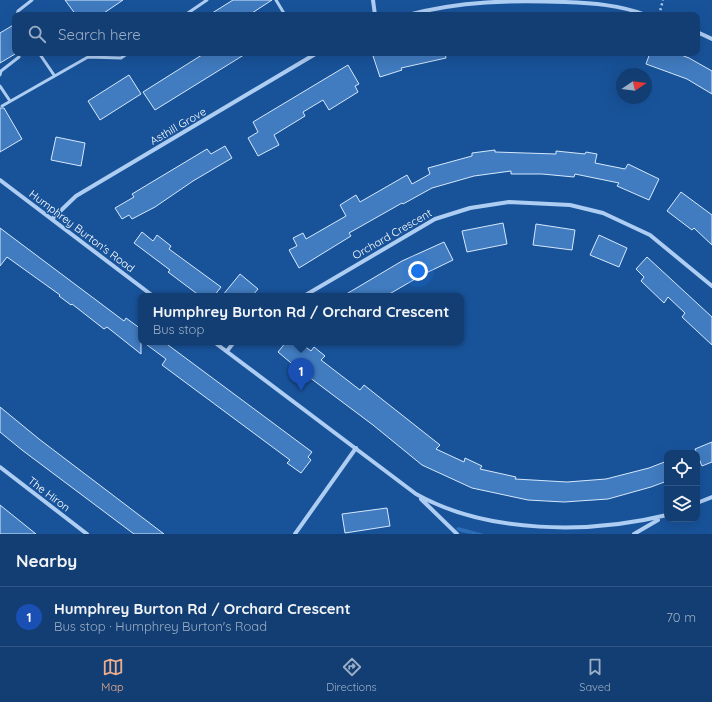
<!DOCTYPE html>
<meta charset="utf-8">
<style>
body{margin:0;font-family:Quicksand,sans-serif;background:#1f497c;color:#f1f3f6}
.controls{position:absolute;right:12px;bottom:12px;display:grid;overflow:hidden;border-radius:8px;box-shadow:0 4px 16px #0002}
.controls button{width:36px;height:36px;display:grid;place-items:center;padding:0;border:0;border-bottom:1px solid #315786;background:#123e74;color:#f1f3f6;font:20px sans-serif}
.compass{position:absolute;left:616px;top:68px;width:36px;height:36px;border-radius:50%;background:#123e74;box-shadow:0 4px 16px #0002;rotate:77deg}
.you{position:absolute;left:418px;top:271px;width:14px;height:14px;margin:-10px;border:3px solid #fff;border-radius:50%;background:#1a73e8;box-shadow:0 0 0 6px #1a73e833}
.badge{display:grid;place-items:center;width:26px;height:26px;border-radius:50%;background:#eead8d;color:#fff;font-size:13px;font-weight:700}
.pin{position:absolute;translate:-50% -33px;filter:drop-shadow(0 1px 2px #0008)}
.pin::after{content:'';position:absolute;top:21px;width:14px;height:12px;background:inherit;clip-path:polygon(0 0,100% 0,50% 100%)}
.popup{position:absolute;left:138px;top:293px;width:326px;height:52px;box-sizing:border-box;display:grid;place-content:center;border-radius:8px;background:#123e74;filter:drop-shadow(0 1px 3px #0005);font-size:13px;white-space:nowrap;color:#9caec5}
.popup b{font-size:15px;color:#f1f3f6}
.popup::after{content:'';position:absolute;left:50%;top:100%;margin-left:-8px;border:8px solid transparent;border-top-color:#123e74}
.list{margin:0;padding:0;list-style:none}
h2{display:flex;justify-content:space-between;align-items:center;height:52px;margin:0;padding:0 16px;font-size:17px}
h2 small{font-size:13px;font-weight:400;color:#9caec5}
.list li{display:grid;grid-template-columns:26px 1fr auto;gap:12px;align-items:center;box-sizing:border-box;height:60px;padding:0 16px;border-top:1px solid #315786}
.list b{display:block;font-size:15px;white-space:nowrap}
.list p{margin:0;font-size:13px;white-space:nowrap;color:#9caec5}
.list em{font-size:13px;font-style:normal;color:#9caec5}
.icon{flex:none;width:22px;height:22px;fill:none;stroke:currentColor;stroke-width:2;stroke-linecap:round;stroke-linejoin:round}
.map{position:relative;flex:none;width:712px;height:534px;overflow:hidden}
.search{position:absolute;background:#123e74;box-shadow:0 4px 16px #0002;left:12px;right:12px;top:12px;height:44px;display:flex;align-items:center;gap:10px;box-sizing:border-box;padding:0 14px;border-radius:8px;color:#9caec5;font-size:15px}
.sheet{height:112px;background:#123e74}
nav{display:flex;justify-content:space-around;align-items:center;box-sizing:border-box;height:56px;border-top:1px solid #315786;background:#123e74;font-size:11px;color:#9caec5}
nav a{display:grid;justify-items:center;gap:2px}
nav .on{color:#eead8d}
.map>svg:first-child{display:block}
</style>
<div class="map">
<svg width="712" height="534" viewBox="0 0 712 534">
<defs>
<pattern id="grass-tufts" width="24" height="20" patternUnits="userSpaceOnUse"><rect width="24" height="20" fill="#2c6db8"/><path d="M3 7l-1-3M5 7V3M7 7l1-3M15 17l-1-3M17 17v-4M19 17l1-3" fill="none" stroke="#568ac6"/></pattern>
</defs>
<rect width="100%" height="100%" fill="#18539a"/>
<path fill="url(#grass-tufts)" d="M458,527L484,534C474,534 462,534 456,529Z"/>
<path fill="#417cc1" stroke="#d6e8fc" d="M65,0H123L101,15H76Z
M233,0H272L249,15H209Z
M15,24V54L0,63V33Z
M205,53H247L155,110L143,92Z
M381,53H445L446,58L401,68L402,70L380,77L373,56Z
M650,53H676L689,58L712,71V94L687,79L646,64Z
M348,65L359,84L355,86L358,92L329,110L323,100L303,112L305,116L274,135L279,145L258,156L248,138L258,132L253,122Z
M129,75L141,94L100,120L88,101Z
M0,108H4L22,139L0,152Z
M56,137L85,143L81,166L51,160Z
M225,146L232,158L193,181L155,207L132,219L129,215L122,219L115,208L134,197L132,194L207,149L211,154Z
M495,150V152L556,154V151L585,154L586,152L597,154L595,163L625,169L628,164L659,179L649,200L617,186L619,183L575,174L574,177L542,174H511V171L474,176L432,188L403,204L402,203L349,233L351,236L299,268L289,250L297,246L293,238L303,233L306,239L346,216L340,205L356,195L360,202L407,175L412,184L430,174L428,168L472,156V153Z
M681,192L712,215V245L694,228L692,230L667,211Z
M503,223L507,244L467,252L462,231Z
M536,224L575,230L572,250L533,245Z
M0,228L124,321L126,318L141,329V354L107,327L104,329L72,304L71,305L59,296L60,295L7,257L0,266Z
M142,232L153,241L157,235L171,246L169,249L221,287L214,296H200L168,272L170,270L134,243Z
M599,235L627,248L619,267L590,255Z
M444,242L453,260L422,275L386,296H343L402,261Z
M647,257L712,317V345L682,317L685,313L668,297L664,303L641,281L644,277L636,269Z
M240,274L258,289L252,296H222Z
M143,342H164L312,452L308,457L311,460L301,473L287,463L290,460L162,365L166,359Z
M286,342H299L311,351L314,347L325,356L321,360L360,390L364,385L388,404L440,445L436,449L464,462L465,458L482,466L480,469L516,477L515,479L567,482L606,479L649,468L667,461V481L651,487L608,499L564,502L528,500L472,488L422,465L373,425L297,368L278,352Z
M0,407L39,439L164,534H134L22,450L0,432Z
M712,442V462L702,466L695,449Z
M0,505L36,534H0Z
M387,508L390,526L345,533L342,514Z"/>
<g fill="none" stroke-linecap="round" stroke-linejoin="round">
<path stroke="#aecdf2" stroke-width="2.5" stroke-dasharray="2 3" stroke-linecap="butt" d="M659,15L663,0"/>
<path stroke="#aecdf2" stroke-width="3" d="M276,0L285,15
M17,15L18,11L32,0
M185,15L207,0
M39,53L54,75
M0,75L1,71L19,57
M0,86L10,101
M2,106L88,57L121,58L128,53"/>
<path stroke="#aecdf2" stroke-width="4" d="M373,0L375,15
M408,15C460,1 512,0 565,2C592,3 620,5 646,15
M697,32L712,39
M0,180L153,296
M52,219L76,196L317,53
M304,296L435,219L470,208L509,202L570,205L603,213L650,235L712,286
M214,342L416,494C487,534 590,534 667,515
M227,351L234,342
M0,467L87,534
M421,499L457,534
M697,503L712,497
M295,534L356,448
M634,534L658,520"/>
</g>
<g text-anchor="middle" stroke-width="3" stroke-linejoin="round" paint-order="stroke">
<g font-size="11" fill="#fff" stroke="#18539a">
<text transform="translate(178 126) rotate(-30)" y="4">Asthill Grove</text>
<text transform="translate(82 231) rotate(37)" y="4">Humphrey Burton's Road</text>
<text transform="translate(392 234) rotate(-30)" y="4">Orchard Crescent</text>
<text transform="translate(49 494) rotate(37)" y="4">The Hiron</text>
</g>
</g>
</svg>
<div class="controls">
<button><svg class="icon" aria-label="locate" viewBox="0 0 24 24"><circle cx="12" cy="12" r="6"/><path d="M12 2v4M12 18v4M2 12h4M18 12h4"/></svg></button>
<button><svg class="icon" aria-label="layers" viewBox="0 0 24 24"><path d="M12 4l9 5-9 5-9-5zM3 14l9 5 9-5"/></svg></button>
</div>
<svg class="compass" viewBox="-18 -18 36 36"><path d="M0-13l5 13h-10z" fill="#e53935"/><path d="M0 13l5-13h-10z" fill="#9caec5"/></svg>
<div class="you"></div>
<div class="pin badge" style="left:301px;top:391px;background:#1a4fb4">1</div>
<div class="popup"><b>Humphrey Burton Rd / Orchard Crescent</b>Bus stop</div>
<div class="search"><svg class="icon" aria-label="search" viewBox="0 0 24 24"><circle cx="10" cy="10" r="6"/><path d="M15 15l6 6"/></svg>Search here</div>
</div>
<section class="sheet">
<h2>Nearby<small></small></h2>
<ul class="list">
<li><span class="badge" style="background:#1a4fb4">1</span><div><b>Humphrey Burton Rd / Orchard Crescent</b><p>Bus stop · Humphrey Burton's Road</p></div><em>70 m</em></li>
</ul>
</section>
<nav>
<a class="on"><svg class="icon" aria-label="map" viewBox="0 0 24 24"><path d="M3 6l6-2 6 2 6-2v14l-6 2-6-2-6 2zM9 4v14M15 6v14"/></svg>Map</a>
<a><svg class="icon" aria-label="directions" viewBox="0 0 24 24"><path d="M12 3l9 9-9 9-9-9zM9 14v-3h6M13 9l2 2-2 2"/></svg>Directions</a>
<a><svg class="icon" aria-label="saved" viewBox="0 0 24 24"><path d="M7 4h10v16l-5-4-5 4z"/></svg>Saved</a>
</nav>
